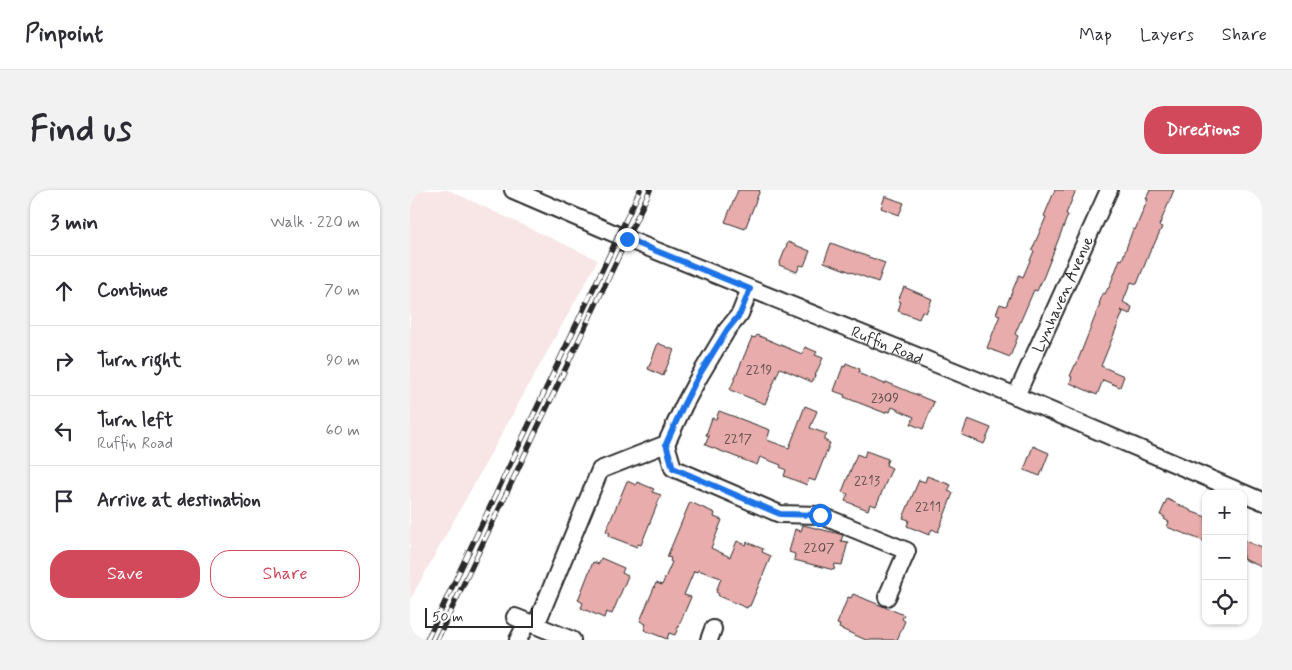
<!DOCTYPE html>
<meta charset="utf-8">
<style>
body{margin:0;font-family:Mynerve,sans-serif;background:#f2f2f3;color:#2b2b33}
.controls{position:absolute;right:15px;bottom:15px;display:grid;overflow:hidden;border-radius:10px;box-shadow:0 1px 4px #0004}
.controls button{width:45px;height:45px;display:grid;place-items:center;padding:0;border:0;border-bottom:1px solid #e1e1e2;background:#fff;color:#2b2b33;font:25px sans-serif}
.scale{position:absolute;left:15px;bottom:12px;width:108px;box-sizing:border-box;padding-left:5px;border:2px solid #2b2b2b;border-top:0;font-size:14px;line-height:18px;white-space:nowrap;color:#2b2b2b;-webkit-text-stroke:4px #fff;paint-order:stroke}
.stop{position:absolute;width:15px;height:15px;margin:-11px;border:4px solid #1a73e8;border-radius:50%;background:#fff}
.stop.end{background:#1a73e8;border-color:#fff;box-shadow:0 1px 5px #0008}
.list{margin:0;padding:0;list-style:none}
h2{display:flex;justify-content:space-between;align-items:center;height:65px;margin:0;padding:0 20px;font-size:21px}
h2 small{font-size:16px;font-weight:400;color:#7c7c81}
.list li{display:grid;grid-template-columns:32px 1fr auto;gap:15px;align-items:center;box-sizing:border-box;height:70px;padding:0 20px;border-top:1px solid #e1e1e2}
.list b{display:block;font-size:19px;white-space:nowrap}
.list p{margin:0;font-size:16px;white-space:nowrap;color:#7c7c81}
.list em{font-size:16px;font-style:normal;color:#7c7c81}
.actions{display:flex;gap:10px;padding:15px 20px}
.actions a{flex:1;padding:11px 0;border:1px solid #d1495b;border-radius:20px;text-align:center;font-size:18px;color:#d1495b}
.actions .main{background:#d1495b;color:#fff}
.icon{flex:none;width:28px;height:28px;fill:none;stroke:currentColor;stroke-width:2;stroke-linecap:round;stroke-linejoin:round}
.map{position:relative;flex:none;width:852px;height:450px;overflow:hidden;border-radius:20px}
header{display:flex;align-items:center;gap:30px;box-sizing:border-box;height:70px;padding:0 25px;background:#fff;border-bottom:1px solid #e1e1e2}
header strong{font-size:24px}
nav{display:flex;gap:28px;margin-inline-start:auto;font-size:18px}
.intro{display:flex;align-items:center;justify-content:space-between;box-sizing:border-box;height:120px;padding:0 30px}
h1{margin:0;font-size:35px}
.button{padding:12px 22px;border-radius:20px;background:#d1495b;color:#fff;font-size:18px;font-weight:700}
main{display:flex;gap:30px;padding:0 30px}
aside{flex:1;background:#fff;border-radius:20px;box-shadow:0 1px 4px #0004}
.map>svg:first-child{display:block}
</style>
<header>
<strong>Pinpoint</strong>
<nav><a>Map</a><a>Layers</a><a>Share</a></nav>
</header>
<div class="intro"><h1>Find us</h1><a class="button">Directions</a></div>
<main>
<aside>
<h2>3 min<small>Walk · 220 m</small></h2>
<ul class="list">
<li><svg class="icon" aria-label="ahead" viewBox="0 0 24 24"><path d="M12 20V5M6 11l6-6 6 6"/></svg><div><b>Continue</b></div><em>70 m</em></li>
<li><svg class="icon" aria-label="right" viewBox="0 0 24 24"><path d="M7 20v-9h11M14 6l5 5-5 5"/></svg><div><b>Turn right</b></div><em>90 m</em></li>
<li><svg class="icon" aria-label="left" viewBox="0 0 24 24"><path d="M17 20v-9H6M10 6l-5 5 5 5"/></svg><div><b>Turn left</b><p>Ruffin Road</p></div><em>60 m</em></li>
<li><svg class="icon" aria-label="arrive" viewBox="0 0 24 24"><path d="M6 21V4h12l-3 4 3 4H6"/></svg><div><b>Arrive at destination</b></div></li>
</ul>
<div class="actions"><a class="main">Save</a><a>Share</a></div>
</aside>
<div class="map">
<svg width="852" height="450" viewBox="0 0 852 450">
<rect width="100%" height="100%" fill="#fff"/>
<filter id="ink" filterUnits="userSpaceOnUse"><feTurbulence type="fractalNoise" baseFrequency=".02" numOctaves="2"/><feDisplacementMap in="SourceGraphic" scale="10" xChannelSelector="R" yChannelSelector="G"/><feConvolveMatrix kernelMatrix="1 2 1 2 8 2 1 2 1" color-interpolation-filters="sRGB"/></filter>
<g filter="url(#ink)">
<path fill="#f8e6e6" d="M0,0H38L188,70L0,410Z"/>
<path fill="#e7acab" stroke="#2b2b2b" d="M328,0H350L335,39L315,32Z
M645,0H666L656,24L658,25L634,86L627,101L624,100L605,144L608,146L600,167L577,158L590,125L586,124L590,114L596,116L609,85L613,87L624,61L622,60L636,27L634,26Z
M740,0H764L749,36L752,37L742,59H741L727,94L721,92L713,112L722,117L720,124L710,120L713,122L691,176L714,186L710,197L693,190L687,205L660,193L662,187L660,186L665,175H666L690,114H689L693,103L695,104L698,98H699L710,69L712,70L723,39L725,40L738,9H736Z
M475,6L494,13L489,25L471,18Z
M378,52L400,61L394,76L390,75L387,82L369,75Z
M421,53L475,73L468,92L414,72Z
M494,97L522,109L516,123L512,121L509,129L488,121L491,112L488,111Z
M347,145L392,164L395,157L407,162L405,165L413,168L402,192L370,178L355,214L320,200L342,147L345,148Z
M248,153L264,160L253,186L238,179Z
M436,173L450,179L449,183L450,184L475,194L476,192L524,212L513,239L501,234L504,227L482,217L480,222L476,221L475,223L434,207L435,205L424,201L433,176L435,177Z
M395,216L407,221L400,238L417,244L414,250L420,253L405,291L399,289L397,295L374,286L376,280L370,277L371,275L350,267L347,275L295,255L299,246L296,245L302,228L306,229L309,221L360,240L357,250L379,258Z
M558,229L581,238L574,254L552,245Z
M623,256L639,263L630,286L614,280Z
M456,261L478,269L476,275L482,278L466,316L460,314L458,320L435,311L438,304L432,302L447,264L454,267Z
M517,286L541,295L538,301L543,303L528,342L522,339L519,345L497,336L499,330L493,328L509,290L515,292Z
M217,291L226,295L227,292L244,299L242,302L251,305L231,355L228,354L227,357L198,346L200,343L196,341Z
M757,309L780,320V321L796,327V352L757,337L759,332L754,329L755,327L750,325Z
M280,312L305,323L304,327L312,330L301,358L320,367L327,351L336,355L337,352L353,359L352,362L361,366L340,416H338L337,418L308,406L309,404L306,402L311,388L288,380L287,382L284,381L274,405L281,407L265,445L259,443L257,449L234,440L236,434L230,431L246,393L252,395L262,372L260,371L261,368L257,367Z
M393,335L426,343L433,345L431,351L438,352L432,375L425,374L424,380L384,370L385,364L379,362L385,339L391,341Z
M833,350L852,358V377L833,369Z
M191,368L214,378L212,383L218,386L202,424L196,422L194,428L171,418L173,413L168,410L183,372L189,374Z
M443,404L494,425L492,429L495,431L487,450H456L429,438L430,435L427,434L438,407L441,408Z"/>
<g fill="none" stroke-linecap="round" stroke-linejoin="round">
<g stroke="#2b2b2b" stroke-width="20">
<g id="minor">
<path id="s1" d="M103,0L217,49L606,206L852,311"/>
<path id="s2" d="M606,206L699,0"/>
<path d="M256,254L263,278L370,324L410,325L497,361L477,407"/>
<path d="M105,427L162,450"/>
<path d="M126,435L190,280L256,254L274,215L289,187L317,140L330,124L340,99"/>
<path d="M108,450L117,432"/>
<path d="M299,450L303,439"/>
</g>
</g>
<use href="#minor" stroke="#fff" stroke-width="16"/>
<g stroke="#2b2b2b" stroke-width="5.5">
<path id="rail" d="M17,450L230,0
M27,450L240,0"/>
</g>
<use href="#rail" stroke="#fff" stroke-width="4" stroke-dasharray="11" stroke-linecap="butt"/>
</g>
</g>
<g fill="none" stroke-linecap="round" stroke-linejoin="round" filter="url(#ink)">
<path stroke="#1a73e8" stroke-width="6" d="M217,49L340,99L330,124L317,140L288,187L274,214L256,254L263,278L370,324L410,325"/>
</g>
<g text-anchor="middle" stroke-width="4" stroke-linejoin="round" paint-order="stroke">
<g font-size="14" fill="#5a4b4b">
<text x="349" y="184">2219</text>
<text x="475" y="212">2309</text>
<text x="328" y="253">2217</text>
<text x="457" y="295">2213</text>
<text x="518" y="321">2211</text>
<text x="409" y="362">2207</text>
</g>
<g font-size="16" fill="#2b2b2b" stroke="#fff">
<text dy="6" stroke="none"><textPath href="#s2" startOffset="112">Lynhaven Avenue</textPath></text>
<text dy="6" stroke="none"><textPath href="#s1" startOffset="405">Ruffin Road</textPath></text>
</g>
</g>
</svg>
<div class="controls">
<button>+</button>
<button>−</button>
<button><svg class="icon" aria-label="locate" viewBox="0 0 24 24"><circle cx="12" cy="12" r="6"/><path d="M12 2v4M12 18v4M2 12h4M18 12h4"/></svg></button>
</div>
<div class="scale">50 m</div>
<div class="stop" style="left:410px;top:325px"></div>
<div class="stop end" style="left:217px;top:49px"></div>
</div>
</main>
